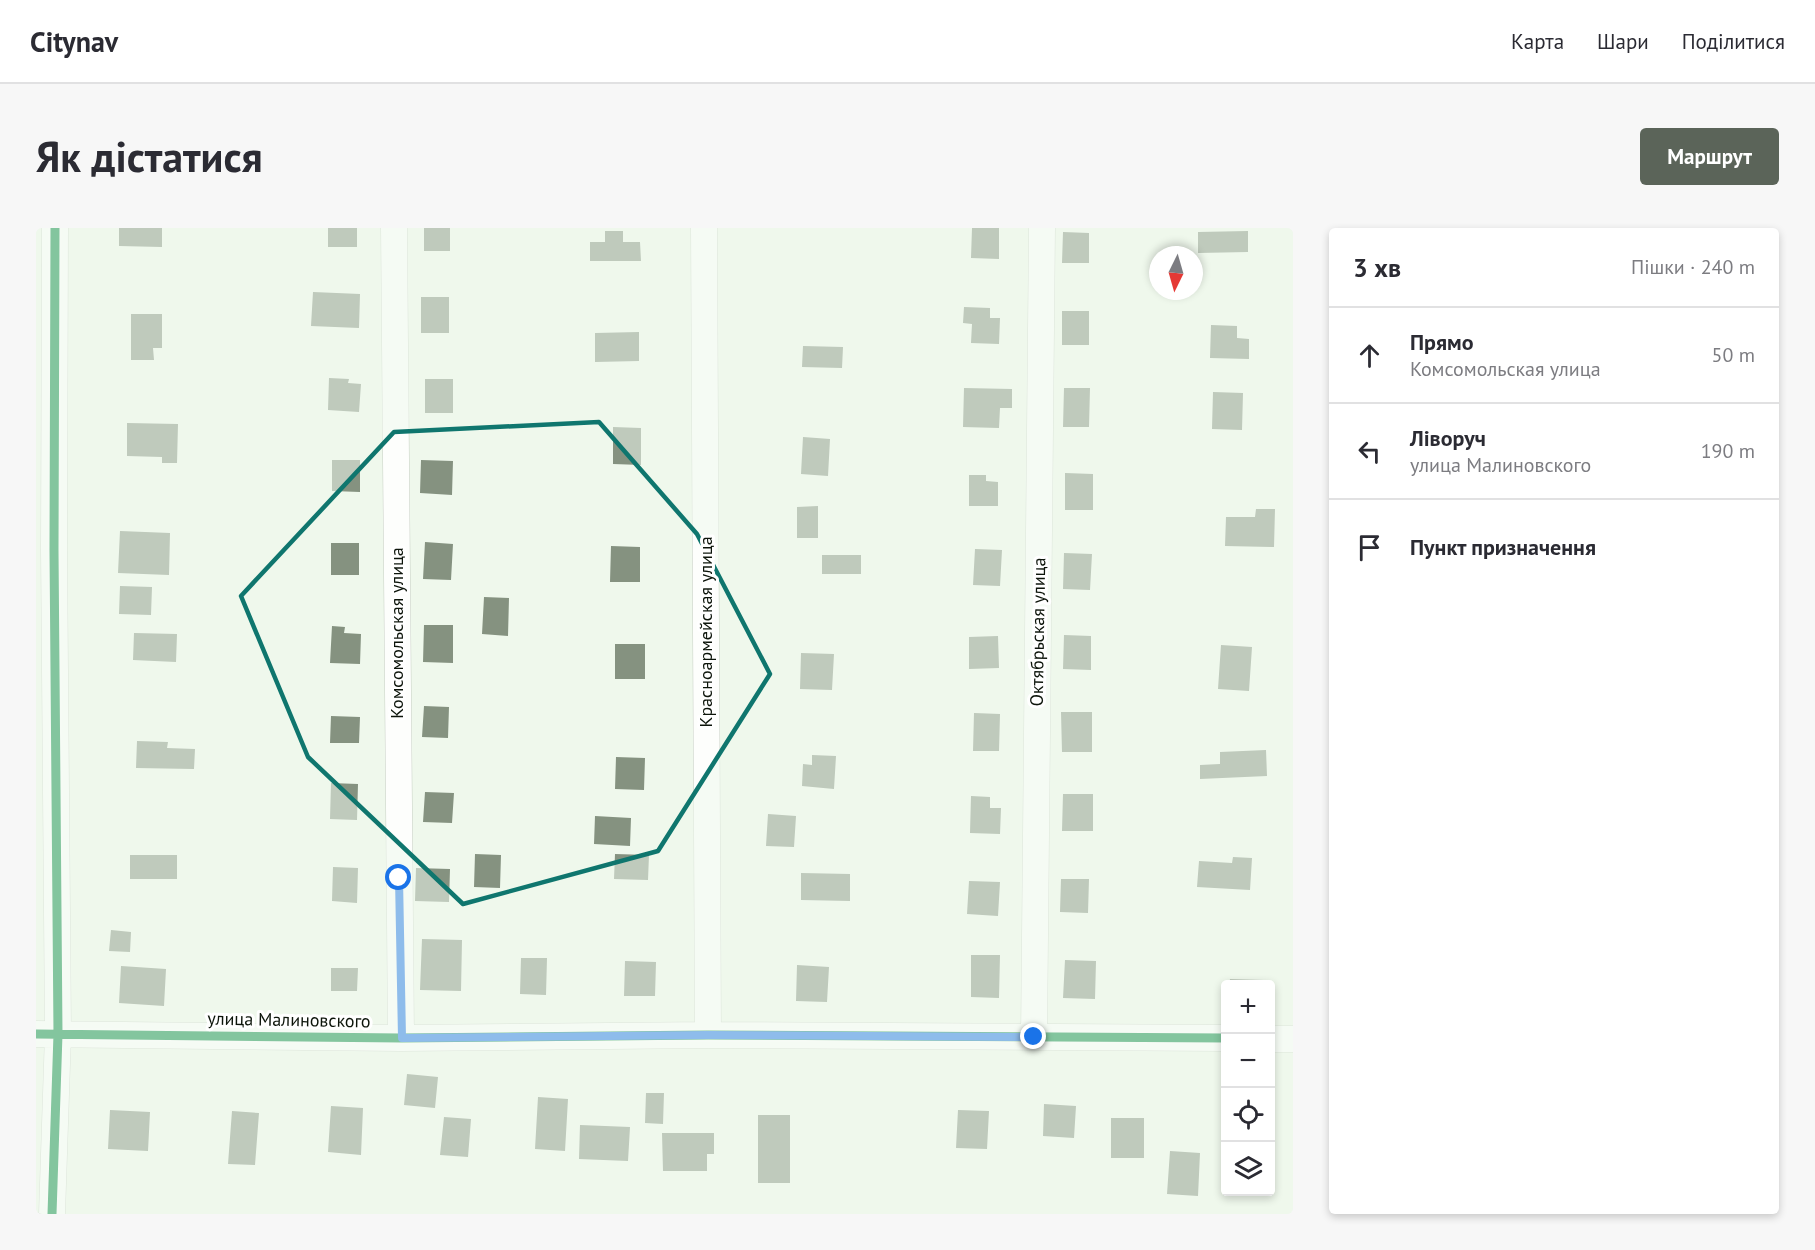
<!DOCTYPE html>
<html lang="uk">
<meta charset="utf-8">
<style>
body{margin:0;font-family:"PT Sans",sans-serif;background:#f7f7f7;color:#2b2b33}
.controls{position:absolute;right:18px;bottom:18px;display:grid;overflow:hidden;border-radius:6px;box-shadow:0 3px 9px #0003}
.controls button{width:54px;height:54px;display:grid;place-items:center;padding:0;border:0;border-bottom:2px solid #e1e1e2;background:#fff;color:#2b2b33;font:30px sans-serif}
.compass{position:absolute;left:1113px;top:18px;width:54px;height:54px;border-radius:50%;background:#fff;box-shadow:0 3px 9px #0003;rotate:185deg}
.stop{position:absolute;width:18px;height:18px;margin:-14px;border:4px solid #1a73e8;border-radius:50%;background:#fff}
.stop.end{background:#1a73e8;border-color:#fff;box-shadow:0 2px 6px #0008}
.list{margin:0;padding:0;list-style:none}
h2{display:flex;justify-content:space-between;align-items:center;height:78px;margin:0;padding:0 24px;font-size:26px}
h2 small{font-size:20px;font-weight:400;color:#7c7c81}
.list li{display:grid;grid-template-columns:39px 1fr auto;gap:18px;align-items:center;box-sizing:border-box;height:96px;padding:0 24px;border-top:2px solid #e1e1e2}
.list b{display:block;font-size:22px;white-space:nowrap}
.list p{margin:0;font-size:20px;white-space:nowrap;color:#7c7c81}
.list em{font-size:20px;font-style:normal;color:#7c7c81}
.icon{flex:none;width:33px;height:33px;fill:none;stroke:currentColor;stroke-width:2;stroke-linecap:round;stroke-linejoin:round}
.map{position:relative;flex:none;width:1257px;height:986px;overflow:hidden;border-radius:6px}
header{display:flex;align-items:center;gap:36px;box-sizing:border-box;height:84px;padding:0 30px;background:#fff;border-bottom:2px solid #e1e1e2}
header strong{font-size:28px}
nav{display:flex;gap:33px;margin-inline-start:auto;font-size:21px}
.intro{display:flex;align-items:center;justify-content:space-between;box-sizing:border-box;height:144px;padding:0 36px}
h1{margin:0;font-size:42px}
.button{padding:15px 27px;border-radius:6px;background:#5b6459;color:#fff;font-size:21px;font-weight:700}
main{display:flex;gap:36px;padding:0 36px}
aside{flex:1;background:#fff;border-radius:6px;box-shadow:0 3px 9px #0003}
.map>svg:first-child{display:block}
</style>
<header>
<strong>Citynav</strong>
<nav><a>Карта</a><a>Шари</a><a>Поділитися</a></nav>
</header>
<div class="intro"><h1>Як дістатися</h1><a class="button">Маршрут</a></div>
<main>
<div class="map">
<svg width="1257" height="986" viewBox="0 0 1257 986">
<rect width="100%" height="100%" fill="#eff8ec"/>
<path fill="#859280" d="M83,0H126V19L83,18Z
M292,0H321V19H292Z
M388,0H414V23H388Z
M936,0H963V31L935,30Z
M569,3H587V14H604L605,33H554V14H569Z
M1212,3V24L1162,25V4Z
M1027,4L1053,5V35H1026Z
M277,64L324,66L323,100L275,98Z
M385,69H413V105H385Z
M928,79L954,80V90H964L963,116L935,115L936,96L927,95Z
M1026,83H1053V117H1026Z
M95,86H126V120H117L118,132H95Z
M1175,97L1201,98V110L1213,111V131L1174,130Z
M603,104V133L559,134V105Z
M767,118L807,119L806,140L766,139Z
M293,150L313,151L312,155L325,156L323,184L292,182Z
M389,151H417V185H389Z
M928,160L976,161V180H964L963,200L927,199Z
M1028,160H1054L1053,199H1027Z
M1177,164L1207,165L1206,202L1176,201Z
M91,195L142,196L141,235H126V229L91,228Z
M577,199L605,200V237L577,236Z
M767,209L794,211L792,248L765,246Z
M296,232H324V264L296,263Z
M385,232L417,233L416,267L384,265Z
M1029,245L1057,246V282H1029Z
M933,247H950V253L962,254V278H933Z
M782,278V310H761V279Z
M1220,281H1239L1238,319L1189,318L1190,289H1219Z
M84,303L134,305L133,347L82,345Z
M389,314L417,316L415,352L387,351Z
M295,315H323V347H295Z
M575,318L604,319V354H574Z
M939,321L966,322L964,358L937,357Z
M1028,325L1056,326L1054,362L1027,361Z
M786,327H825V346H786Z
M84,358L116,359L115,387L83,386Z
M448,369L473,370L472,408L446,406Z
M388,397H417V435L387,434Z
M296,398L309,399L308,405L325,406L324,436L294,435Z
M98,405L141,406L140,434L97,432Z
M1028,407L1055,408V442L1027,441Z
M962,408L963,440L933,441V409Z
M579,416H609V451H579Z
M1185,417L1216,419L1213,463L1182,461Z
M765,425L798,426L796,462L764,461Z
M388,478L413,479L412,510L386,509Z
M1025,484H1056V524H1026Z
M938,485L964,486L963,523H937Z
M295,488L324,489L323,515H294Z
M101,513L132,514L131,520L159,521L158,541L100,540Z
M1230,522L1231,548L1164,551V537L1184,536V524Z
M776,527L800,528L798,561L766,558L767,536L776,537Z
M580,529L609,530L608,562L579,561Z
M295,555L322,556L321,592L294,591Z
M389,564L418,565L416,595L387,594Z
M1027,566H1057V603H1026Z
M935,568L954,569V580H965L964,606L934,605Z
M732,586L760,588L758,619L730,618Z
M559,588L595,590L594,618L558,616Z
M439,626L465,627L464,660L438,659Z
M579,626L613,627L612,652L578,651Z
M94,627H141V651H94Z
M1197,629L1216,630L1214,662L1161,659L1163,633L1196,635Z
M297,639L322,640L321,675L296,673Z
M380,640L414,641L413,674L379,673Z
M765,645L814,646V673L765,672Z
M1025,651H1053L1052,685L1024,684Z
M933,653L964,654L962,688L931,686Z
M75,702L95,704L94,724L73,723Z
M386,711L426,712L425,763L384,762Z
M935,727H964L963,770L935,769Z
M485,730H511L510,767L484,766Z
M1029,732L1060,733L1059,771L1027,770Z
M589,733L620,734L619,768H588Z
M761,737L793,739L791,774L760,773Z
M85,738L130,741L128,778L83,775Z
M295,740H322L321,763H295Z
M1194,751L1228,752V756H1193Z
M371,846L402,849L399,880L368,877Z
M610,865H628L627,896L609,895Z
M502,869L532,871L529,923L499,921Z
M1008,876L1040,878L1038,910L1007,908Z
M295,878L327,880L325,927L292,924Z
M74,882L114,884L112,923L72,921Z
M922,882L953,883L951,921L920,920Z
M196,883L223,885L219,937L192,936Z
M722,887H754V955H722Z
M408,889L435,891L432,929L404,927Z
M1075,890H1108V930H1075Z
M544,897L594,899L592,933L543,931Z
M626,905H678V926H671V943H627Z
M1134,923L1164,925L1162,968L1131,966Z"/>
<g fill="none" stroke-linecap="round" stroke-linejoin="round">
<g stroke="#c7cfc4" stroke-width="27">
<path id="minor" d="M358,0L365,810
M668,0L672,807
M0,806L365,810L672,807L1190,810
M998,809L1006,0
M1234,811H1257
M16,986L22,806L18,322L19,0"/>
</g>
<use href="#minor" stroke="#fdfefc" stroke-width="26"/>
<g stroke="#fff" stroke-width="13">
<path id="cycleway" d="M0,806L365,810L672,807L1190,810
M16,986L22,806L18,322L19,0"/>
</g>
<use href="#cycleway" stroke="#00873e" stroke-width="9"/>
</g>
<g fill="none" stroke-linecap="round" stroke-linejoin="round">
<path stroke="#1a73e8" stroke-width="8" d="M363,650L366,810L672,807L998,809"/>
</g>
<path d="M0 0H1257V986H0ZM563,194L661,306L734,446L622,623L427,676L272,529L205,368L358,204Z" fill="#eff8ec" fill-opacity=".55" fill-rule="evenodd"/>
<path fill="none" stroke="#0f766e" stroke-width="4.5" stroke-linejoin="round" d="M563,194L661,306L734,446L622,623L427,676L272,529L205,368L358,204Z"/>
<g text-anchor="middle" stroke-width="6" stroke-linejoin="round" paint-order="stroke">
<g font-size="18" fill="#0c140a" stroke="#fff">
<text transform="translate(670 404) rotate(-90)" y="6">Красноармейская улица</text>
<text transform="translate(1002 404) rotate(-89)" y="6">Октябрьская улица</text>
<text transform="translate(361 405) rotate(-90)" y="6">Комсомольская улица</text>
<text transform="translate(253 792) rotate(1)" y="6">улица Малиновского</text>
</g>
</g>
</svg>
<div class="controls">
<button>+</button>
<button>−</button>
<button><svg class="icon" aria-label="locate" viewBox="0 0 24 24"><circle cx="12" cy="12" r="6"/><path d="M12 2v4M12 18v4M2 12h4M18 12h4"/></svg></button>
<button><svg class="icon" aria-label="layers" viewBox="0 0 24 24"><path d="M12 4l9 5-9 5-9-5zM3 14l9 5 9-5"/></svg></button>
</div>
<svg class="compass" viewBox="-18 -18 36 36"><path d="M0-13l5 13h-10z" fill="#e53935"/><path d="M0 13l5-13h-10z" fill="#7c7c81"/></svg>
<div class="stop" style="left:363px;top:650px"></div>
<div class="stop end" style="left:998px;top:809px"></div>
</div>
<aside>
<h2>3 хв<small>Пішки · 240 m</small></h2>
<ul class="list">
<li><svg class="icon" aria-label="ahead" viewBox="0 0 24 24"><path d="M12 20V5M6 11l6-6 6 6"/></svg><div><b>Прямо</b><p>Комсомольская улица</p></div><em>50 m</em></li>
<li><svg class="icon" aria-label="left" viewBox="0 0 24 24"><path d="M17 20v-9H6M10 6l-5 5 5 5"/></svg><div><b>Ліворуч</b><p>улица Малиновского</p></div><em>190 m</em></li>
<li><svg class="icon" aria-label="arrive" viewBox="0 0 24 24"><path d="M6 21V4h12l-3 4 3 4H6"/></svg><div><b>Пункт призначення</b></div></li>
</ul>
</aside>
</main>
